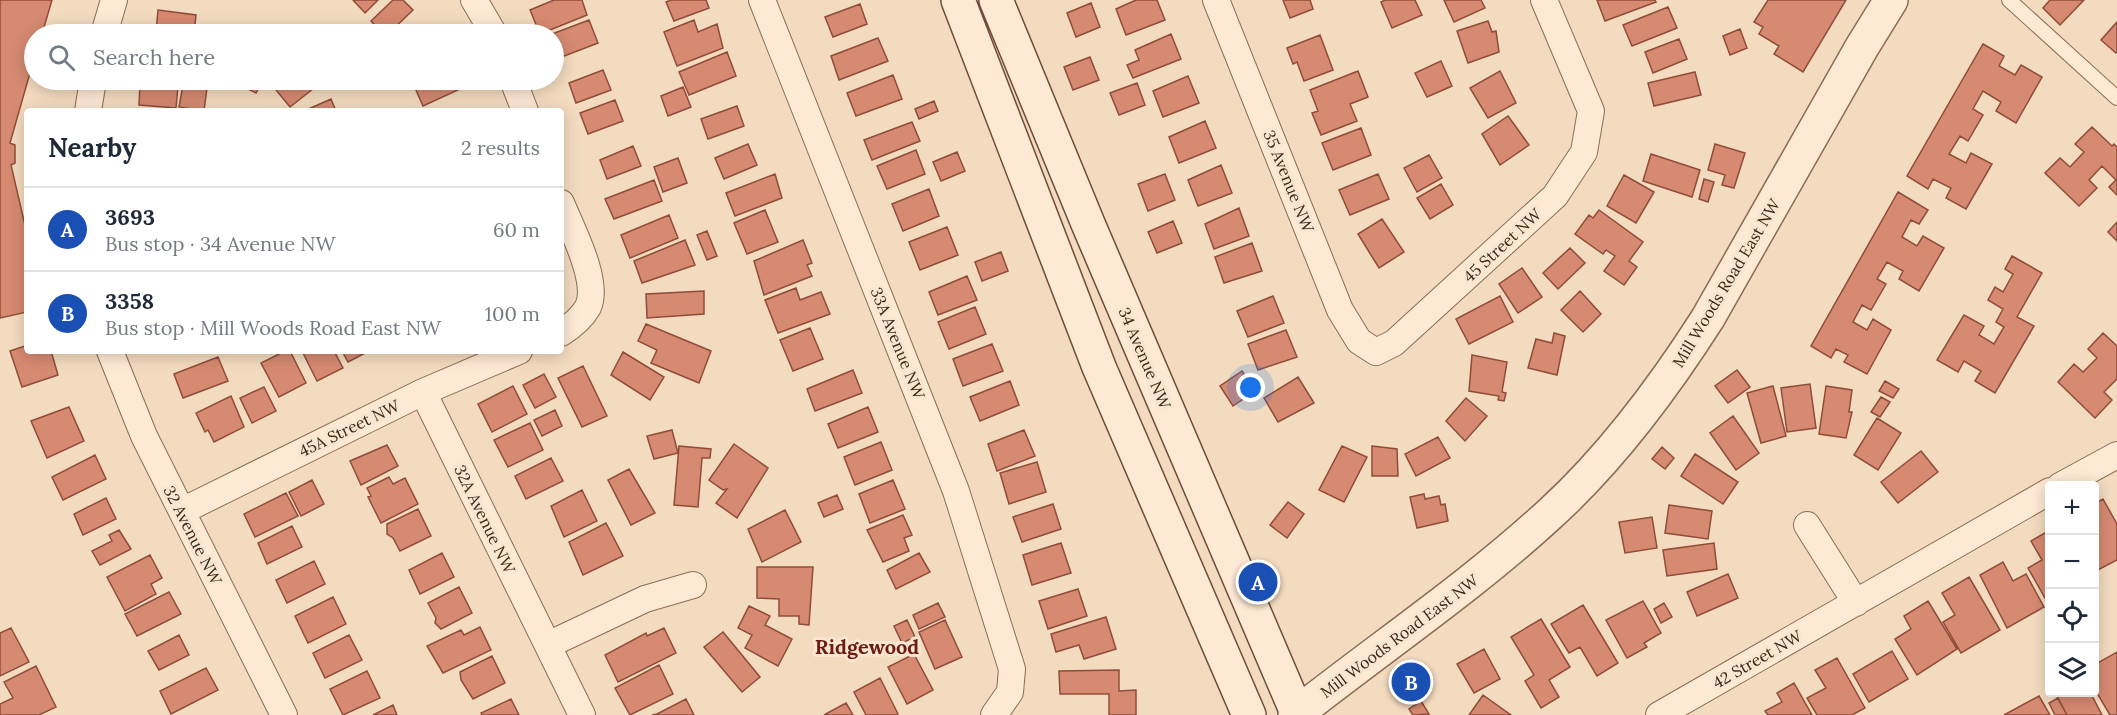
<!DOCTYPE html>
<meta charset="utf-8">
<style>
body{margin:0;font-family:Lora,serif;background:#f6f6f7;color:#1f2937}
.controls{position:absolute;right:18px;bottom:18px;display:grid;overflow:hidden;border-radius:6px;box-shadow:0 3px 15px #0003}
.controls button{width:54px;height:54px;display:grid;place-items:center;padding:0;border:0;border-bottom:2px solid #e0e1e3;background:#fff;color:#1f2937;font:30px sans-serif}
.you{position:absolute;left:1251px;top:388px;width:21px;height:21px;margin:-15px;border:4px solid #fff;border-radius:50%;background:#1a73e8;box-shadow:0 0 0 9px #1a73e833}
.badge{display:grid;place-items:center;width:39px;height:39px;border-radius:50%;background:#a41e35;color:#fff;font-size:20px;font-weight:700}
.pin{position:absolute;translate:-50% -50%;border:3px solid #fff;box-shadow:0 2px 6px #0006}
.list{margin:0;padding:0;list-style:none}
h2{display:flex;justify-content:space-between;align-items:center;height:78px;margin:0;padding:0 24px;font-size:26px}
h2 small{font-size:20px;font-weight:400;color:#747a83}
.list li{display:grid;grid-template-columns:39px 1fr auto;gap:18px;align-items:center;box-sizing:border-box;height:84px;padding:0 24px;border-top:2px solid #e0e1e3}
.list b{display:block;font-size:22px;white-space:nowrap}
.list p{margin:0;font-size:20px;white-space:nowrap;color:#747a83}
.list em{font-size:20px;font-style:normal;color:#747a83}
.icon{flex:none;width:33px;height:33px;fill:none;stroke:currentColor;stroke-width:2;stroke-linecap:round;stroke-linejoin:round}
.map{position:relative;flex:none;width:2117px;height:715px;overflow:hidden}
.search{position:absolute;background:#fff;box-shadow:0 3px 15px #0003;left:24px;top:24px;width:540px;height:66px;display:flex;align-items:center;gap:15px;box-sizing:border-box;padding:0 21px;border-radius:33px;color:#747a83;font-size:22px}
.panel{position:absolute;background:#fff;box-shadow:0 3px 15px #0003;left:24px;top:108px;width:540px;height:246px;border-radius:6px}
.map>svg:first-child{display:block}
</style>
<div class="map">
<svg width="2117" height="715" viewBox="0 0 2117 715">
<rect width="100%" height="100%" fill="#f3dbbf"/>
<path fill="#d68a71" stroke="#904c38" stroke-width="1.5" d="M0,0H52L42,34H34V59L10,143L15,145V163L11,165L27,234V312L0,318Z
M353,0H378L365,13Z
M393,0H403L413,10L388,34H383L371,21Z
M554,0H582L587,15L540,34L530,10Z
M671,0H706L709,8L674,21L666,2Z
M1136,0H1157L1165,20L1126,35L1116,9Z
M1283,0H1310L1313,9L1290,18Z
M1385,0H1415L1422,15L1392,28L1381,2Z
M1444,0H1481L1485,8L1454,22Z
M1597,0H1655L1656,2L1605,21Z
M1768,0H1846L1803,72L1774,54L1779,46L1759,34L1763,27L1754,22Z
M2050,0H2084L2060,25L2043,8Z
M1091,3L1100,27L1076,37L1067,13Z
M860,4L867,24L833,37L825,17Z
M1668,7L1677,28L1632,46L1623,25Z
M158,10L196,15L194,34L156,32Z
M589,20L598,43L554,60L552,34Z
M694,20L698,32L717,24L723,48L677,66L664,32Z
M1488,21L1492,32L1496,31L1499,52L1468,63L1457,31Z
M2117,22V52L2116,53L2101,40Z
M1740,29L1747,48L1730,55L1723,36Z
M1171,34L1181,59L1133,78L1127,65L1139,60L1135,50Z
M1320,35L1333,70L1304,81L1297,62L1293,64L1287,48Z
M878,38L888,61L839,80L831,56Z
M1679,39L1687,59L1653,73L1645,52Z
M1983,44L2004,56L1999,66L2015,75L2021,65L2042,77L2016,123L1996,111L2001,102L1983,91L1973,109L1983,115L1968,141L1960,136L1949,154L1966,163L1971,153L1992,164L1966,209L1946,198L1951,188L1933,179L1928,189L1907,176Z
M727,52L736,76L689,95L679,72Z
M1090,57L1099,80L1073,90L1064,67Z
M1441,61L1452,86L1427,97L1415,73Z
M603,70L611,90L576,103L569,83Z
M1358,71L1368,97L1350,104L1357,121L1321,135L1312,113L1318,111L1310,90Z
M1500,71L1516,103L1488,118L1470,88Z
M1695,72L1701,95L1654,106L1648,83Z
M893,75L902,99L856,116L847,93Z
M1188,76L1199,103L1163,117L1153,91Z
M235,80H263L256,93L234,82Z
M290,80H314L318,85L290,107L276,90Z
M433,80H453L458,90L423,106L415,88Z
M1137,83L1145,105L1119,115L1110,93Z
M140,84L178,86L176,108L139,105Z
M183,85L207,88L204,111L179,107Z
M683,87L691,107L668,116L661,96Z
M331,99L336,111H304Z
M615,100L623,121L588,134L580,113Z
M934,101L938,111L919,119L915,109Z
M737,106L744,126L708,139L701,119Z
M1508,116L1529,145L1500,165L1482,134Z
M1205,121L1216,148L1179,163L1169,137Z
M912,122L920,141L872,160L864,140Z
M2092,127L2112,146L2114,144L2117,147V195L2109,187L2116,180L2102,166L2089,180L2097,188L2079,206L2045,173L2060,158L2070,167L2084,152L2075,144Z
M1361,128L1371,155L1333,170L1322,143Z
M748,144L757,165L724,179L715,158Z
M1715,144L1745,153L1734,188L1722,185L1725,175L1708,170Z
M633,146L641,166L607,179L600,160Z
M916,150L925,174L887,189L877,166Z
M957,152L965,171L941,181L933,162Z
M1651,154L1700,170L1692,197L1643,181Z
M1429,155L1442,178L1417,192L1404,168Z
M678,158L687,183L663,192L654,167Z
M1221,165L1232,193L1198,206L1188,180Z
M775,174L782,198L735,216L726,193Z
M1165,174L1175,200L1148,211L1138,184Z
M1378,174L1389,199L1350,215L1339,190Z
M1624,175L1654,192L1636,223L1607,206Z
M1704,179L1714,182L1708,202L1699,199Z
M654,180L662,201L614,219L605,199Z
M1441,184L1453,205L1430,219L1417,198Z
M929,189L939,216L903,231L892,204Z
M1898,192L1928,210L1919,224L1911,220L1902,237L1917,246L1923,236L1944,248L1919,291L1899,279L1903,271L1887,262L1877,279L1886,284L1871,310L1862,305L1853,322L1867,330L1873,319L1891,330L1867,374L1844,362L1848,355L1836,349L1831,358L1811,346Z
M1239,208L1249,236L1214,249L1205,224Z
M765,210L778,242L747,254L734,223Z
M1599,210L1643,242L1629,261L1637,267L1624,285L1604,271L1615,256L1606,250L1603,254L1575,234L1589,215L1593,218Z
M669,215L678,238L630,258L621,235Z
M1382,219L1404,252L1379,268L1358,234Z
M1173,221L1182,243L1157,253L1148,232Z
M2117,222V241L2108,232Z
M947,227L958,255L920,270L909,242Z
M707,231L717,256L707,260L697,235Z
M685,240L695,265L642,283L634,261Z
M803,240L812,263L807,265L812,276L764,295L754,261Z
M1252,243L1262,271L1224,283L1215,257Z
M1570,248L1585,263L1558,289L1543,273Z
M1001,252L1008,271L982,281L975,262Z
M2012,256L2042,273L2017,317L2034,326L1995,393L1975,381L1981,371L1964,361L1958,372L1937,360L1964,315L1984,326L1979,335L1994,344L2004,327L1996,322L2003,309L1988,300L1995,287L2003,292L2013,274L2005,269Z
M1522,268L1542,297L1518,313L1499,284Z
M967,276L977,300L938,315L929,292Z
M796,288L800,300L821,292L830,314L778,333L765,300Z
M704,291V314L647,318L646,294Z
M1580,291L1601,314L1583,332L1561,310Z
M1273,296L1284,323L1248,337L1237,311Z
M1500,296L1513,322L1469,344L1456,319Z
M975,307L986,334L949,349L938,322Z
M646,324L711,351L699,383L651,363L657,350L638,341Z
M810,328L823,359L793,371L780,340Z
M1286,330L1297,357L1258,370L1248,344Z
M1554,333L1565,336L1557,375L1528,368L1536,339L1552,343Z
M2103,333L2117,346V379L2104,392L2112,400L2095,418L2058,382L2074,364L2083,372L2097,358L2088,349Z
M992,344L1003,371L963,386L953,359Z
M25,346L27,351H51L58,375L22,387L10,351Z
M285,351H290L306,383L279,397L261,363Z
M302,351H334L343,368L317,381Z
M342,351H369L348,362Z
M623,352L664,377L650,400L611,375Z
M1472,355L1507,362L1502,392L1506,393L1504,401L1498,400L1499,396L1469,391Z
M218,357L228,381L183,398L174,374Z
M583,366L607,416L582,427L558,378Z
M853,370L862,393L815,411L807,389Z
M1737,370L1750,387L1728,403L1715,386Z
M1242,371L1255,391L1233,406L1220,386Z
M544,374L556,397L535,408L523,385Z
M1298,377L1314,403L1278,422L1264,398Z
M1010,381L1019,405L980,421L970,397Z
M1885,381L1899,389L1893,398L1879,391Z
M1810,384L1816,428L1787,432L1781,388Z
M513,386L527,414L492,432L478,404Z
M1773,386L1786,436L1761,443L1747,393Z
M1826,386L1852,390L1849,412H1852L1846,438L1819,434Z
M264,387L276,411L252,423L240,398Z
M231,396L244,427L214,442L208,430L205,432L196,413Z
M1881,397L1890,402L1880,417L1871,412Z
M1466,398L1487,416L1465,441L1446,421Z
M69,407L84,441L47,458L31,421Z
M868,407L878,432L838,448L828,424Z
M555,410L562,426L542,436L534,420Z
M1733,416L1759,453L1736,470L1710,433Z
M1877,418L1901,433L1878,470L1854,455Z
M530,423L543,450L508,467L494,440Z
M672,430L678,453L654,459L647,436Z
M1024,430L1035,456L997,471L988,444Z
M1438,437L1450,458L1416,476L1405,454Z
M881,442L892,470L855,485L844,457Z
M734,444L768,468L737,518L716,503L727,489L723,490L709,480Z
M387,445L398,466L361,485L350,461Z
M679,446L711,449L710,458H702L698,507L674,505Z
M1342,446L1367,457L1344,502L1319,490Z
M1372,446L1397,449L1398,476H1372Z
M1662,447L1674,458L1665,469L1652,459Z
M1921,451L1938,472L1898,503L1881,482Z
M1695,454L1738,482L1723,504L1681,476Z
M95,455L106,479L63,500L52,477Z
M551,458L563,481L526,499L515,476Z
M1037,462L1046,492L1009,504L1000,473Z
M629,469L655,513L631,525L608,480Z
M389,477L393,484L405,478L418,504L381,523L368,497L371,496L367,488Z
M312,480L324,504L301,516L289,492Z
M893,480L905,509L870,523L859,494Z
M582,490L597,521L564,537L551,506Z
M286,493L298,516L255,537L244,514Z
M1424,494L1425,499L1439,496L1441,505L1445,504L1448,521L1417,528L1410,497Z
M837,495L843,509L824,517L818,503Z
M106,498L116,519L83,535L74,514Z
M2103,499L2117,524V560L2094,572V504Z
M1288,502L1304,514L1287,538L1270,525Z
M1053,504L1061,529L1022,542L1013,517Z
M1669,505L1712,511L1708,539L1665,533Z
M418,509L431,536L400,551L393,538L387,534V524Z
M785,510L801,542L762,562L748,529Z
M903,515L912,535L904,538L909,551L883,562L867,530Z
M1652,517L1657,548L1625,553L1619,522Z
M606,523L623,556L583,575L569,542Z
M292,526L302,547L267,564L258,543Z
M119,530L131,549L100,565L92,551L112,541L109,535Z
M2050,530V607L2028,568L2042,560L2031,541Z
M1061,543L1071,573L1032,585L1023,555Z
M1714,543L1717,569L1667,576L1663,550Z
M442,553L454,577L420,594L409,570Z
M919,553L930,572L896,589L887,570Z
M150,555L162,578L151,584L156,594L125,611L107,577Z
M314,561L325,584L287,603L276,580Z
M2003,562L2013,581L2026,574L2044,607L2007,628L1980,575Z
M757,567H813L809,625L799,624V616H779V599L757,598Z
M1728,574L1738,598L1697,616L1687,592Z
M1969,577L2000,630L1961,653L1943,622L1955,615L1942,593Z
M459,587L472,613L441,629L435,623L436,618L428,603Z
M1078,589L1087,616L1048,629L1039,601Z
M169,592L181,614L137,636L125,614Z
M333,597L346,624L308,643L295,616Z
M1643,601L1661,633L1644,643L1647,647L1627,658L1606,620Z
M1928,601L1957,649L1917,675L1895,639L1911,629L1904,616Z
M938,603L945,617L919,629L913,615Z
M1664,603L1672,617L1661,623L1654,609Z
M1583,605L1618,663L1597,676L1580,647L1569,653L1551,624Z
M749,606L770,616L765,625L792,639L778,666L745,648L752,635L738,628Z
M1106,617L1116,649L1084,659L1079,645L1056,652L1051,634Z
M1541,619L1570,667L1549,680L1559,697L1541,708L1525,681L1534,675L1511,637Z
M907,620L915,637L902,643L894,626Z
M945,620L962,657L935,669L919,632Z
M480,627L491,650L443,673L427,646L461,630L464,635Z
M11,628L29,662L0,676V633Z
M664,628L676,653L618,682L605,655L646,633L647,636Z
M723,632L760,677L742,692L704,647Z
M179,635L189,655L159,670L148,651Z
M349,635L362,660L325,678L313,653Z
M1484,649L1500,679L1474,693L1457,664Z
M1892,651L1908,679L1869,702L1853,674Z
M2117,652V715H2110L2094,688V679L2098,677L2094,665Z
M914,654L933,690L907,704L888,667Z
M492,656L505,683L473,699L461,680L460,672Z
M1837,658L1865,708L1852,715H1817L1807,698L1826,688L1815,670Z
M659,665L673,694L630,715L615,688Z
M36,666L56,707L39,715H0V704L13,698L4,682Z
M206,668L218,690L171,714L160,691Z
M1119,670V691L1136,690V715H1109V694H1060L1059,671Z
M367,671L380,698L343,715L330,689Z
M880,678L898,714L897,715H866L854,692Z
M1794,683L1812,715H1768L1765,711L1782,702L1777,693Z
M2061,692H2090L2102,715H2067L2056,695Z
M1483,695L1511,715H1469Z
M2039,696L2050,715H2004Z
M2058,698L2067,715H2055L2049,703Z
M511,699L519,715H482L481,713Z
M686,699L694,715H652L657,714Z
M1421,701L1429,714L1413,715L1409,709Z
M846,703L853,715H824Z
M393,705L397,715H373Z"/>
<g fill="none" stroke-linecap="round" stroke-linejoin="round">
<g stroke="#8e6a55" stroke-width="16">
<path id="service" d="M2009,0L2117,98"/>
</g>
<g stroke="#8e6a55" stroke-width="28">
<path id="minor" d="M474,0L494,34
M762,0L956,491L1012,669L1010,692L994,715
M1216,0L1340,310L1359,341L1376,352L1394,343L1555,196L1584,152L1591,111L1544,0
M104,34L114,0
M513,80L525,111
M88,111L93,80
M561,203C571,227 600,282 588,307C582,318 572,326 561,333
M110,351L144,436L284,715
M423,392L582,715
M2060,486L2117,455
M182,511L423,392L519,351
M1807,525L1856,603
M548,645L645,599L693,585
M1659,715L2050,491"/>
</g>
<g stroke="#8e6a55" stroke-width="36">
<path id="tertiary" d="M1295,715C1381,647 1472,586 1552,512C1613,456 1664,387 1708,318L1862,47L1891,0"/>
</g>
<g stroke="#704b38" stroke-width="36">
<path id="secondary" d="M958,0L1099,367L1249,715
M996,0L1089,226L1298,715"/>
</g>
<use href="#service" stroke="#fde9d4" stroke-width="14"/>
<use href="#minor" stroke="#fde9d4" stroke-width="26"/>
<use href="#tertiary" stroke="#fde9d4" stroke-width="33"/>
<use href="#secondary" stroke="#fde9d4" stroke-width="33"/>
</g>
<g text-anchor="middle" stroke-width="6" stroke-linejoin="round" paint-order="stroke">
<g font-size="16" fill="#3c261b" stroke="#f9e6d0">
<text transform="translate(1289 181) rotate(68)" y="6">35 Avenue NW</text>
<text transform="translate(1502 245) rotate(-43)" y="6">45 Street NW</text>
<text transform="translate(1726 283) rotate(-59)" y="6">Mill Woods Road East NW</text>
<text transform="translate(898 343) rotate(68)" y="6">33A Avenue NW</text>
<text transform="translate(1145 358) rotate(67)" y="6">34 Avenue NW</text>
<text transform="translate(349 428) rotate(-26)" y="6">45A Street NW</text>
<text transform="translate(485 519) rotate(64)" y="6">32A Avenue NW</text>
<text transform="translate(193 535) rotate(63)" y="6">32 Avenue NW</text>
<text transform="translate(1399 636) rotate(-37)" y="6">Mill Woods Road East NW</text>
<text transform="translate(1757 659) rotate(-30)" y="6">42 Street NW</text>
</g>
<g font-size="20" font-weight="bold" fill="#6d1916" stroke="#f9e6d0">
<text x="867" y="654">Ridgewood</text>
</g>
</g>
</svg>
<div class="controls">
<button>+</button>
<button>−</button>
<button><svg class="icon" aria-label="locate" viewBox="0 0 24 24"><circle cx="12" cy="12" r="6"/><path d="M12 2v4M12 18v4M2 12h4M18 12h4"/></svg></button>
<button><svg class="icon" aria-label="layers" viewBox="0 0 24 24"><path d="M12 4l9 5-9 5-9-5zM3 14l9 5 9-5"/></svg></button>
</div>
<div class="you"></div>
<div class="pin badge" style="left:1258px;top:582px;background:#1a4fb4">A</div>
<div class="pin badge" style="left:1411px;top:682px;background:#1a4fb4">B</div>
<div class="search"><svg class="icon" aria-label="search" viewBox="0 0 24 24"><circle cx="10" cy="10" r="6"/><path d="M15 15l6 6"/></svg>Search here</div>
<section class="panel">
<h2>Nearby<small>2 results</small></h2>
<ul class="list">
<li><span class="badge" style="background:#1a4fb4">A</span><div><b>3693</b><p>Bus stop · 34 Avenue NW</p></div><em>60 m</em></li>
<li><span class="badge" style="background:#1a4fb4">B</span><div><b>3358</b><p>Bus stop · Mill Woods Road East NW</p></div><em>100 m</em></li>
</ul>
</section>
</div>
